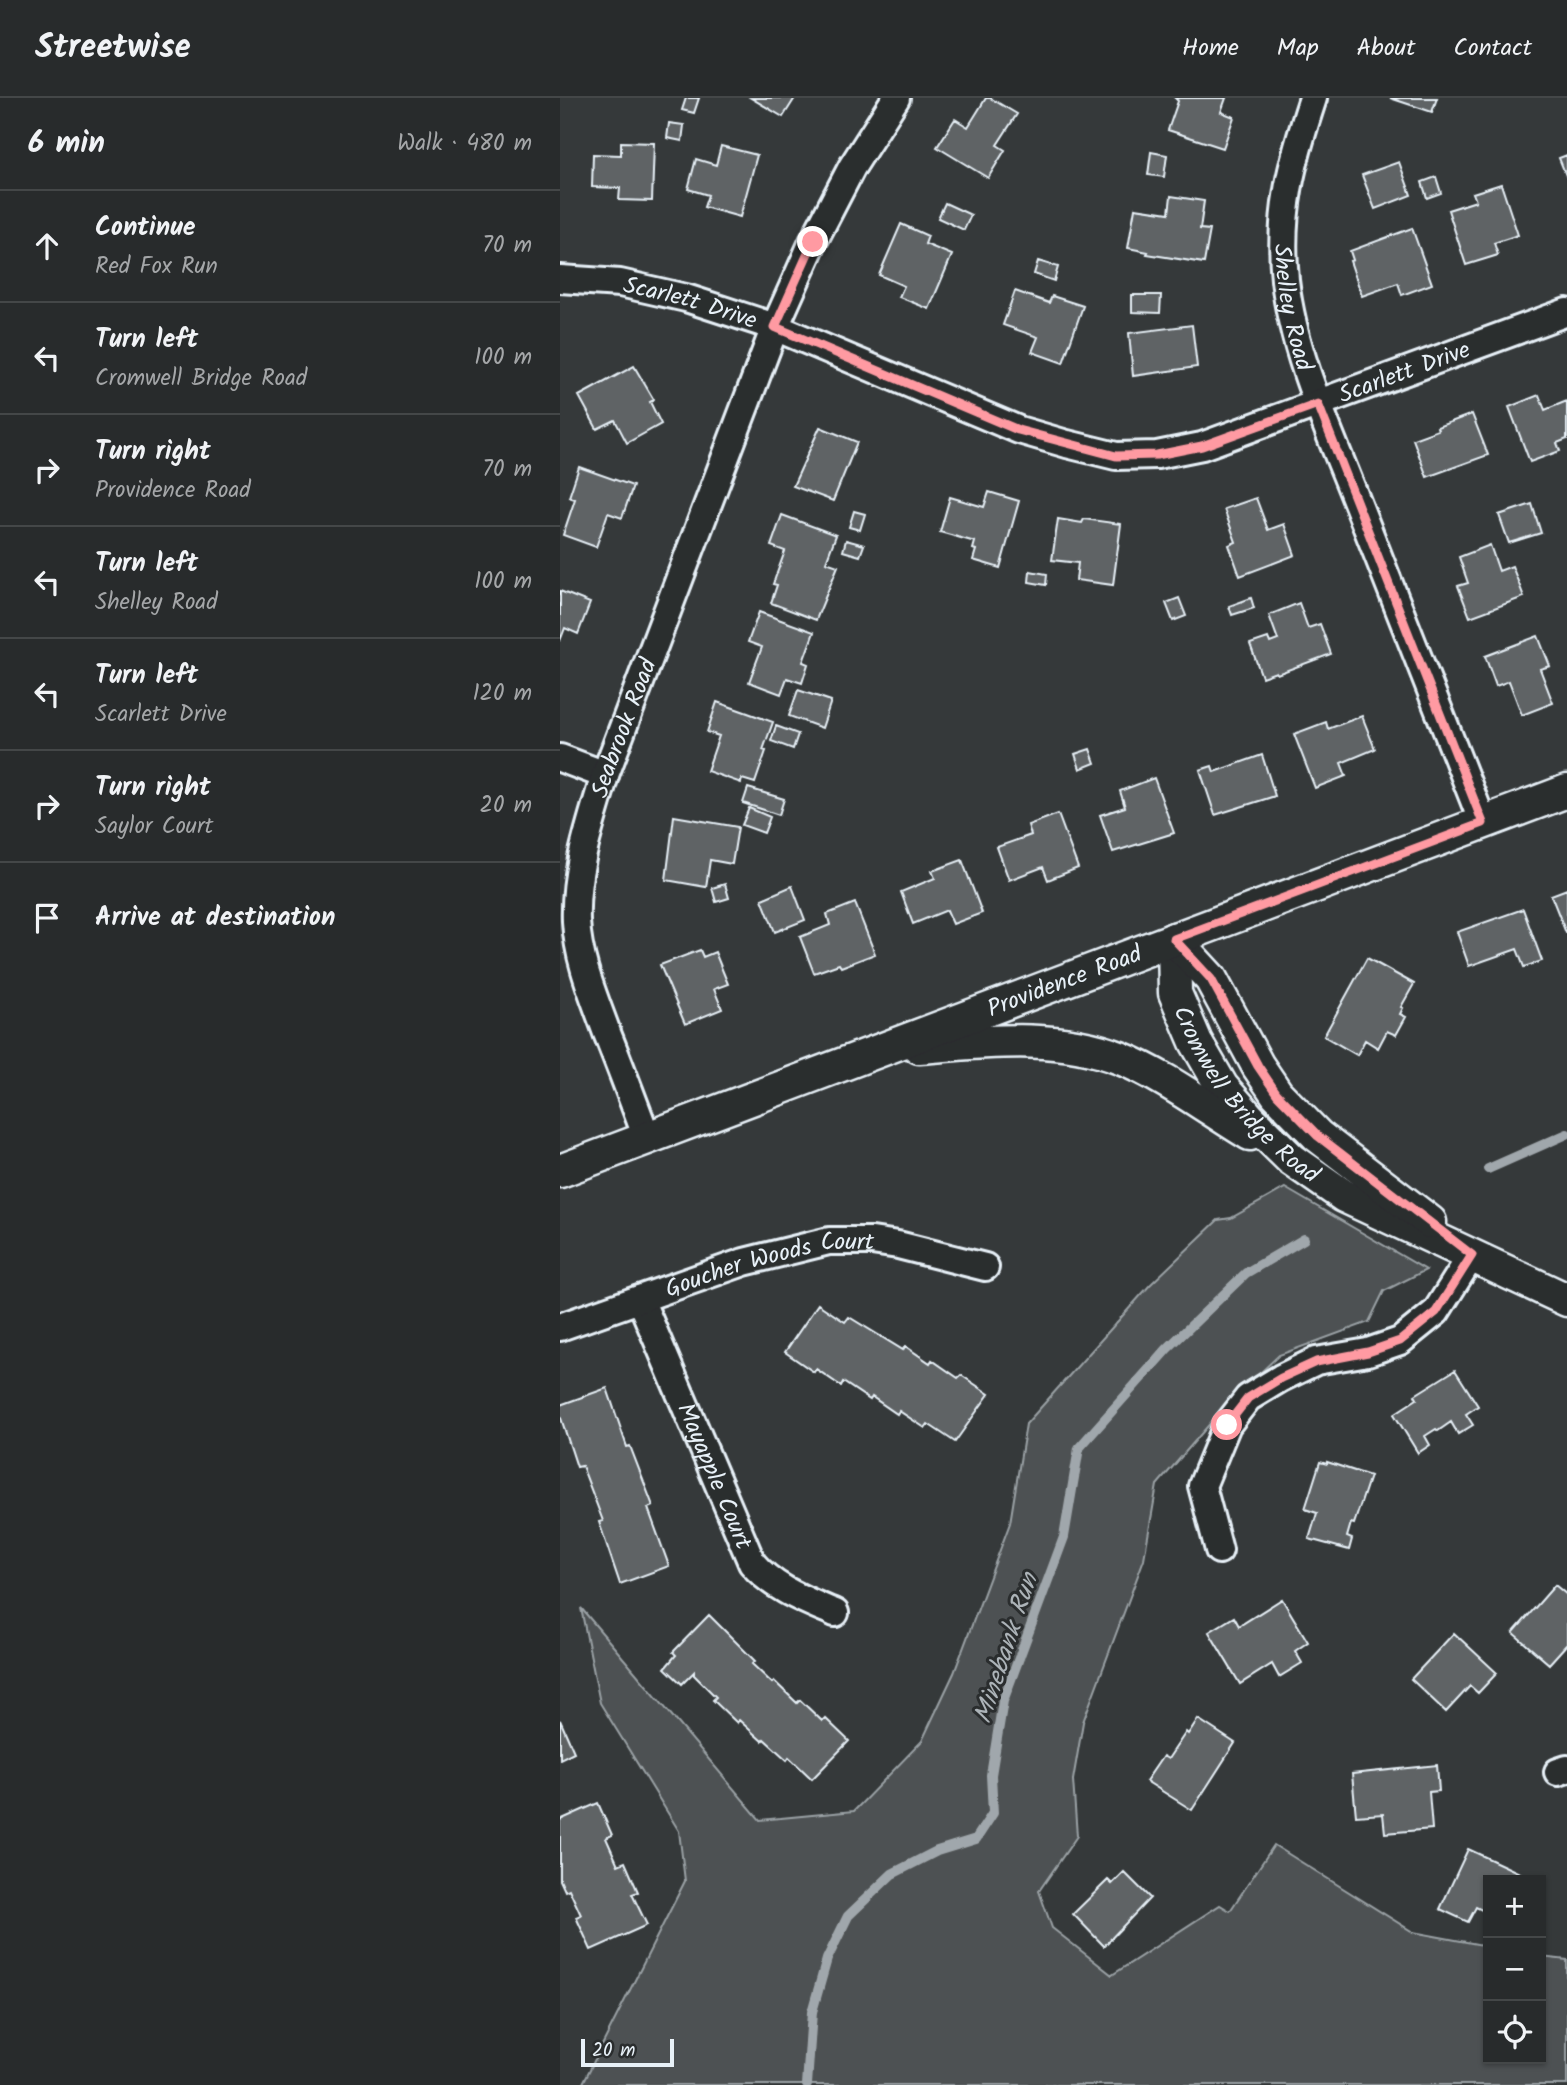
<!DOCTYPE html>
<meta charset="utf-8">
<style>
body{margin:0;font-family:Kalam,sans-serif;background:#343738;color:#f1f3f6}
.controls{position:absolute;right:21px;bottom:21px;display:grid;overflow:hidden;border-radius:0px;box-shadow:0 2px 5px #0004}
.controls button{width:63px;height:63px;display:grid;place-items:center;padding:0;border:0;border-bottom:2px solid #444748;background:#282b2c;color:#f1f3f6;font:35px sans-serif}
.scale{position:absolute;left:21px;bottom:18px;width:93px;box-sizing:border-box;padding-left:7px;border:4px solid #e8f1f8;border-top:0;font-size:19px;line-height:24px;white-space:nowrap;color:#e8f1f8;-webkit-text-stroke:5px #2a2d2e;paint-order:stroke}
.stop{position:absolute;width:21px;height:21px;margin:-16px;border:5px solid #ff9aa2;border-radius:50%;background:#fff}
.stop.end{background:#ff9aa2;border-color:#fff;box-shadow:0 2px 7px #0008}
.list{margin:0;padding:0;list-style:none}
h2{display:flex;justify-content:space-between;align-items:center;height:91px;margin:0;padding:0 28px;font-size:30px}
h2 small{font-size:23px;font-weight:400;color:#a5a7a9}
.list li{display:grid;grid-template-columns:46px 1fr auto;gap:21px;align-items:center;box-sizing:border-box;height:112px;padding:0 28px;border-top:2px solid #444748}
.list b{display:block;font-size:26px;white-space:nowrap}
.list p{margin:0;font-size:23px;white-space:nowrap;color:#a5a7a9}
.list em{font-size:23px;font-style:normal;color:#a5a7a9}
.icon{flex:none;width:38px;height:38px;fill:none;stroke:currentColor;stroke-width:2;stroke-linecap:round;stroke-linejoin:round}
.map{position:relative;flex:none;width:1007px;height:1987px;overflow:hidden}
header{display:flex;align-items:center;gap:42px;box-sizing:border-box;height:98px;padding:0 35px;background:#282b2c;border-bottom:2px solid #444748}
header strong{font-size:33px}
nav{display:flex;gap:38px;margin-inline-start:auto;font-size:24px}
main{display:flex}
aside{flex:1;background:#282b2c}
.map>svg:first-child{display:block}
</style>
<header>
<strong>Streetwise</strong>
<nav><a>Home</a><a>Map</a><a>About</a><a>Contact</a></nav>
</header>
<main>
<aside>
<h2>6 min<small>Walk · 480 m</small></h2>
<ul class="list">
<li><svg class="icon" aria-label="ahead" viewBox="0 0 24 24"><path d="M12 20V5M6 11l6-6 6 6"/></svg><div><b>Continue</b><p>Red Fox Run</p></div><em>70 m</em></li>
<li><svg class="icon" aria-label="left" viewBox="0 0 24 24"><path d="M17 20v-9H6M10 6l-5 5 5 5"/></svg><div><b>Turn left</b><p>Cromwell Bridge Road</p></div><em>100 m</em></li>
<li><svg class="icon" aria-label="right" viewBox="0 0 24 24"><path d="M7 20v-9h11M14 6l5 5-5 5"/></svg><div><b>Turn right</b><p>Providence Road</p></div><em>70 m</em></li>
<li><svg class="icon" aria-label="left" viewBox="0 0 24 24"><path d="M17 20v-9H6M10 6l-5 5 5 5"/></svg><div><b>Turn left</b><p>Shelley Road</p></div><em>100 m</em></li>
<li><svg class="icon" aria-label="left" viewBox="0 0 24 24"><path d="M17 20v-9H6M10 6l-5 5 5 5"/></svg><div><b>Turn left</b><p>Scarlett Drive</p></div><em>120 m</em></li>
<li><svg class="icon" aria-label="right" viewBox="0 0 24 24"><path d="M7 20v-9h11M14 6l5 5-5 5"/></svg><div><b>Turn right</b><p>Saylor Court</p></div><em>20 m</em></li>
<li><svg class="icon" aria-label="arrive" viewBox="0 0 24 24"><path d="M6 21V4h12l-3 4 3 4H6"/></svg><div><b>Arrive at destination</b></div></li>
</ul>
</aside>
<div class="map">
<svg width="1007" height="1987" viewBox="0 0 1007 1987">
<rect width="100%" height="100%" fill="#35393a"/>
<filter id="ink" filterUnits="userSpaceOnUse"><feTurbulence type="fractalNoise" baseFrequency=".0143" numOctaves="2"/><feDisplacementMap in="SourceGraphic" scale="14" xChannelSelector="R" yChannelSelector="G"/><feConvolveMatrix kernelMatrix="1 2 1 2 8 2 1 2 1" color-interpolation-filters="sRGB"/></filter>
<g filter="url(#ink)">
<path fill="#4d5152" stroke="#9aa1a5" stroke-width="2" d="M725,1090L866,1172L824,1193L809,1224L719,1257L666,1307L597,1387L584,1461L523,1624L513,1682L517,1738L479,1793L492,1830L552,1877L660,1807L670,1813L714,1747L853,1834L928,1848V1961H981V1859L1007,1862V1987H22L125,1783L119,1733L40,1605L21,1510L200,1722L294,1713L362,1643L394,1575L450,1425L466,1326L590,1187L658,1122L671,1120Z"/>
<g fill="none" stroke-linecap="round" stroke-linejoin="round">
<path stroke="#a0a7ac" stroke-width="10" d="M928,1071L1007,1036
M247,1987L252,1914L267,1861L288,1818L332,1776L377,1753L416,1741L433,1715L431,1677L443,1603L504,1439L519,1350L607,1251L686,1175L744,1141"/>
</g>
<path fill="#5f6365" stroke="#e8f1f8" stroke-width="2" d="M126,0H139L134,15L122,12Z
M191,0H235L223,19Z
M426,0H430L457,16L437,47L445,52L428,80L377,49L395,21L408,29Z
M615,0H666L661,14L674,19L663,50L608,32L618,3Z
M830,0H877L872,14Z
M109,25L124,27L122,43L107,40Z
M61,44L94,45L92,103L59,102L60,90L32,89L33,56L61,57Z
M161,48L197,57L180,119L144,109L148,97L128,91L136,61L156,67Z
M591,54L607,57L604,79L588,77Z
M1007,57V80L999,60Z
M839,64L851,97L815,111L802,77Z
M876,79L881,95L867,100L862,84Z
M941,86L958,137L934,145L938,157L906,167L888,112L916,103L913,95Z
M611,98L644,103L640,131L650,132L644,165L587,156L588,154L568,150L575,110L609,115Z
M385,105L411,117L404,132L378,120Z
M341,126L368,138L365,146L392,157L369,211L339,199L344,188L319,177Z
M852,130L872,186L842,197L838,185L802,198L790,163L793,162L790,153Z
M478,163L498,169L494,183L474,176Z
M455,193L489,205L492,198L523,208L503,265L472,254L478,239L443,227Z
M572,197H601L600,215L572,214Z
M632,227L637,269L573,278L569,235Z
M74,268L94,302L90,304L101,326L67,345L55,322L37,331L19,298Z
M979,297L985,312L1007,303V341L997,345L1000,353L970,364L949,309Z
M912,316L928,357L867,379L853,341L878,332L877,329Z
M260,329L297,344L273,403L233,388Z
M19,369L73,388L62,420L48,415L36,449L3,437L15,401L9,399Z
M429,394L459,403L440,470L413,462L416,452L413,451L415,444L380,434L390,399L424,409Z
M696,400L708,432L724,426L735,457L680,478L669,447L676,444L664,411Z
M972,406L981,435L949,445L939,417Z
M294,413L305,416L300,432L289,429Z
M222,417L276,437L266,464L278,468L256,522L211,505L217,487L213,486L225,453L211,448Z
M498,421L522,425L524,421L561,426L553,487L516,482L518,465L492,462Z
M286,442L304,447L300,458L283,453Z
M930,447L939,473L952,468L964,499L910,519L898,488L908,485L899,459Z
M470,473L487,476L486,487L469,484Z
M0,493L30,505L18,536L5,530L0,543Z
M619,500L626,518L613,523L606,505Z
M691,500L694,510L672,517L669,508Z
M739,505L748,530L760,526L771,556L717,576L716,574L702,579L690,546L708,540L710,545L718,542L709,517Z
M199,514L254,534L243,564L248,566L242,585L227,580L221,596L189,584L202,549L188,544Z
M978,538L990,568L980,571L993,605L962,617L949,583L936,588L925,558Z
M238,592L271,603L262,630L229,618Z
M157,604L213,624L203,652L206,653L195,685L182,681L181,685L147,673L159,638L147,634Z
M802,618L815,651L781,665L786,678L755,690L734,636L766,624L768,631Z
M216,628L238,636L233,651L211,643Z
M530,651L535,665L520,671L515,656Z
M702,657L715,698L655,717L640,672L652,668L654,674Z
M594,680L614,735L553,754L540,717L565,709L560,693Z
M188,690L224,701L219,717L183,705Z
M189,710L210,719L204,735L182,727Z
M498,716L518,770L488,782L483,769L449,782L437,749L471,737L468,727Z
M114,718L178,729L172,766L150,762L146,789L106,782Z
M402,762L422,815L393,826L387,812L353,826L341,794L375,780L372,773Z
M165,786L169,800L156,804L152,790Z
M232,788L245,822L215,834L202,801Z
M1007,791V835H1006L991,797Z
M295,805L315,856L281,869L279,866L254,875L240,839L270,827L267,816Z
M963,811L982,863L964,869L957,851L909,868L897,834Z
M140,852L143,859L155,854L168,886L154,891L162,911L125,926L100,867Z
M807,860L854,886L841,909L843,910L840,916L846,919L836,937L827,933L818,950L805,942L797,957L764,938Z
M258,1206L285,1224L289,1219L343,1252L345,1248L370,1265L372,1262L398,1280L401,1277L429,1296L395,1344L368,1326L365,1330L339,1313L337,1316L312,1299L310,1302L283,1284L281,1288L256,1271L254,1274L225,1254Z
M895,1272L918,1308L906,1316L913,1327L898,1336L891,1324L878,1333L876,1331L865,1338L870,1347L858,1355L834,1316L857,1301L855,1297Z
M47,1290L67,1349L70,1348L93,1408L88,1410L109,1468L60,1486L39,1424L43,1423L22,1368L17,1369L0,1317V1307Z
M760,1364L767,1366V1364L810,1378L794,1426L791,1425L787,1439L792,1441L789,1452L749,1441L757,1415L745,1411Z
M995,1487L1007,1497V1546L989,1566L953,1535Z
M722,1501L748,1544L735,1553L742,1565L719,1579L712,1566L680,1586L649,1534L674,1519L679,1528Z
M149,1517L195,1563L192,1566L212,1585L214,1583L237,1605L240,1602L262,1623L265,1620L289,1643L252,1681L229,1659L227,1662L204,1641L202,1643L179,1622L177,1625L153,1602L156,1599L134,1577V1574L122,1586L105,1570L116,1557L113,1554Z
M894,1535L937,1575L918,1595L910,1588L886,1614L851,1581Z
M638,1621L675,1645L632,1712L586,1683L603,1658L608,1661L626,1634L628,1636Z
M0,1622L14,1654L0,1661Z
M877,1667L879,1693L869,1694L872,1731L825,1735L823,1716L796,1718L792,1676Z
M38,1705L52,1737L46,1740L58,1767L65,1764L78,1794L72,1796L87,1827L31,1852L16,1819L21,1817L9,1791L5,1793L0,1782V1722Z
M908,1751L964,1777L962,1782H928V1815L916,1809L908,1824L880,1811Z
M564,1774L590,1800L544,1848L513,1816L548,1782L552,1786Z"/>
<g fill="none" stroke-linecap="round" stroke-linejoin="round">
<g stroke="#e8f1f8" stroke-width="32">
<g id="minor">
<path id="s1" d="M753,0C732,64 718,113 725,182C734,259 769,332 797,404C839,511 881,618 923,725"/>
<path id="s2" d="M0,181L60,185L126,200L215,229L459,332L507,346L556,358L597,357L642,348L1007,214"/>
<path d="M0,660L45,677"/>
<path id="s3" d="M87,1040C74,1005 61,970 47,935C34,899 18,862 16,823C14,772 31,725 45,677L215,229L253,144L292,69L336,0"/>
<path id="s4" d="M80,1201L192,1465C214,1491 245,1502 275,1515"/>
<path id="s5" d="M0,1229L184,1164L269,1143H312L338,1147L425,1169"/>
<path d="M659,1452L642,1388L667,1327L688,1300L721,1280L756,1263L808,1254L840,1243L876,1214L912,1157"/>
<path d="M998,1674L1007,1671"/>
</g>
</g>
<g stroke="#e8f1f8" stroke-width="37">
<g id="tertiary">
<path id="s6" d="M614,841L615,895L636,944L662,989L690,1021L731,1061L784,1098L1007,1202"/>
<path d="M614,841L651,881L698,968L717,996L758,1038L870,1124"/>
<path d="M359,949C425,944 497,935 560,960C607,979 648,1011 690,1036"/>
<path id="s7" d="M0,1073L1007,693"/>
</g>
</g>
<use href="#minor" stroke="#2a2d2e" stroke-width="26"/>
<use href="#tertiary" stroke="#2a2d2e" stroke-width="32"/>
</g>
</g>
<g fill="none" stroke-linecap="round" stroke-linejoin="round" filter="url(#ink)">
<path stroke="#ff9aa2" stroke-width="9" d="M253,144L215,229L458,332L556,358L597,357L642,348L758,306L923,725L614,841L651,881L698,968L717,996L758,1038L912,1157L876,1214L840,1243L808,1254L756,1264L721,1280L688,1300L667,1327"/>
</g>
<g text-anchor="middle" stroke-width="6" stroke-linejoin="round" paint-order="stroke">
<g font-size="24" fill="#e8f1f8" stroke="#2a2d2e">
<text dy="8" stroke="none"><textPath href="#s2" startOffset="133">Scarlett Drive</textPath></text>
<text dy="8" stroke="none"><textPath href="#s1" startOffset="214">Shelley Road</textPath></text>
<text dy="8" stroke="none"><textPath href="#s2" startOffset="889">Scarlett Drive</textPath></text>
<text dy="8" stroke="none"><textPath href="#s3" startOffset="429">Seabrook Road</textPath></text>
<text dy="8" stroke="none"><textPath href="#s7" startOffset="539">Providence Road</textPath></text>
<text dy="8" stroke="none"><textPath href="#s6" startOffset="180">Cromwell Bridge Road</textPath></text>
<text dy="8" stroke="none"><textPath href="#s5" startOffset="220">Goucher Woods Court</textPath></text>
<text dy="8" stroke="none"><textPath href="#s4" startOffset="192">Mayapple Court</textPath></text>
</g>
<g font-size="26" font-style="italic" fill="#acb3b8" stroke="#2a2d2e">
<text transform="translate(445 1550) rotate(-72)" y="9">Minebank Run</text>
</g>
</g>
</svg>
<div class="controls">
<button>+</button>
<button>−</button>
<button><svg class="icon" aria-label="locate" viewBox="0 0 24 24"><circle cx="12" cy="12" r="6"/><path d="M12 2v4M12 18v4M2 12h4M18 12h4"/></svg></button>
</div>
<div class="scale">20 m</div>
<div class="stop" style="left:667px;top:1327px"></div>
<div class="stop end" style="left:253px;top:144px"></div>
</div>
</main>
